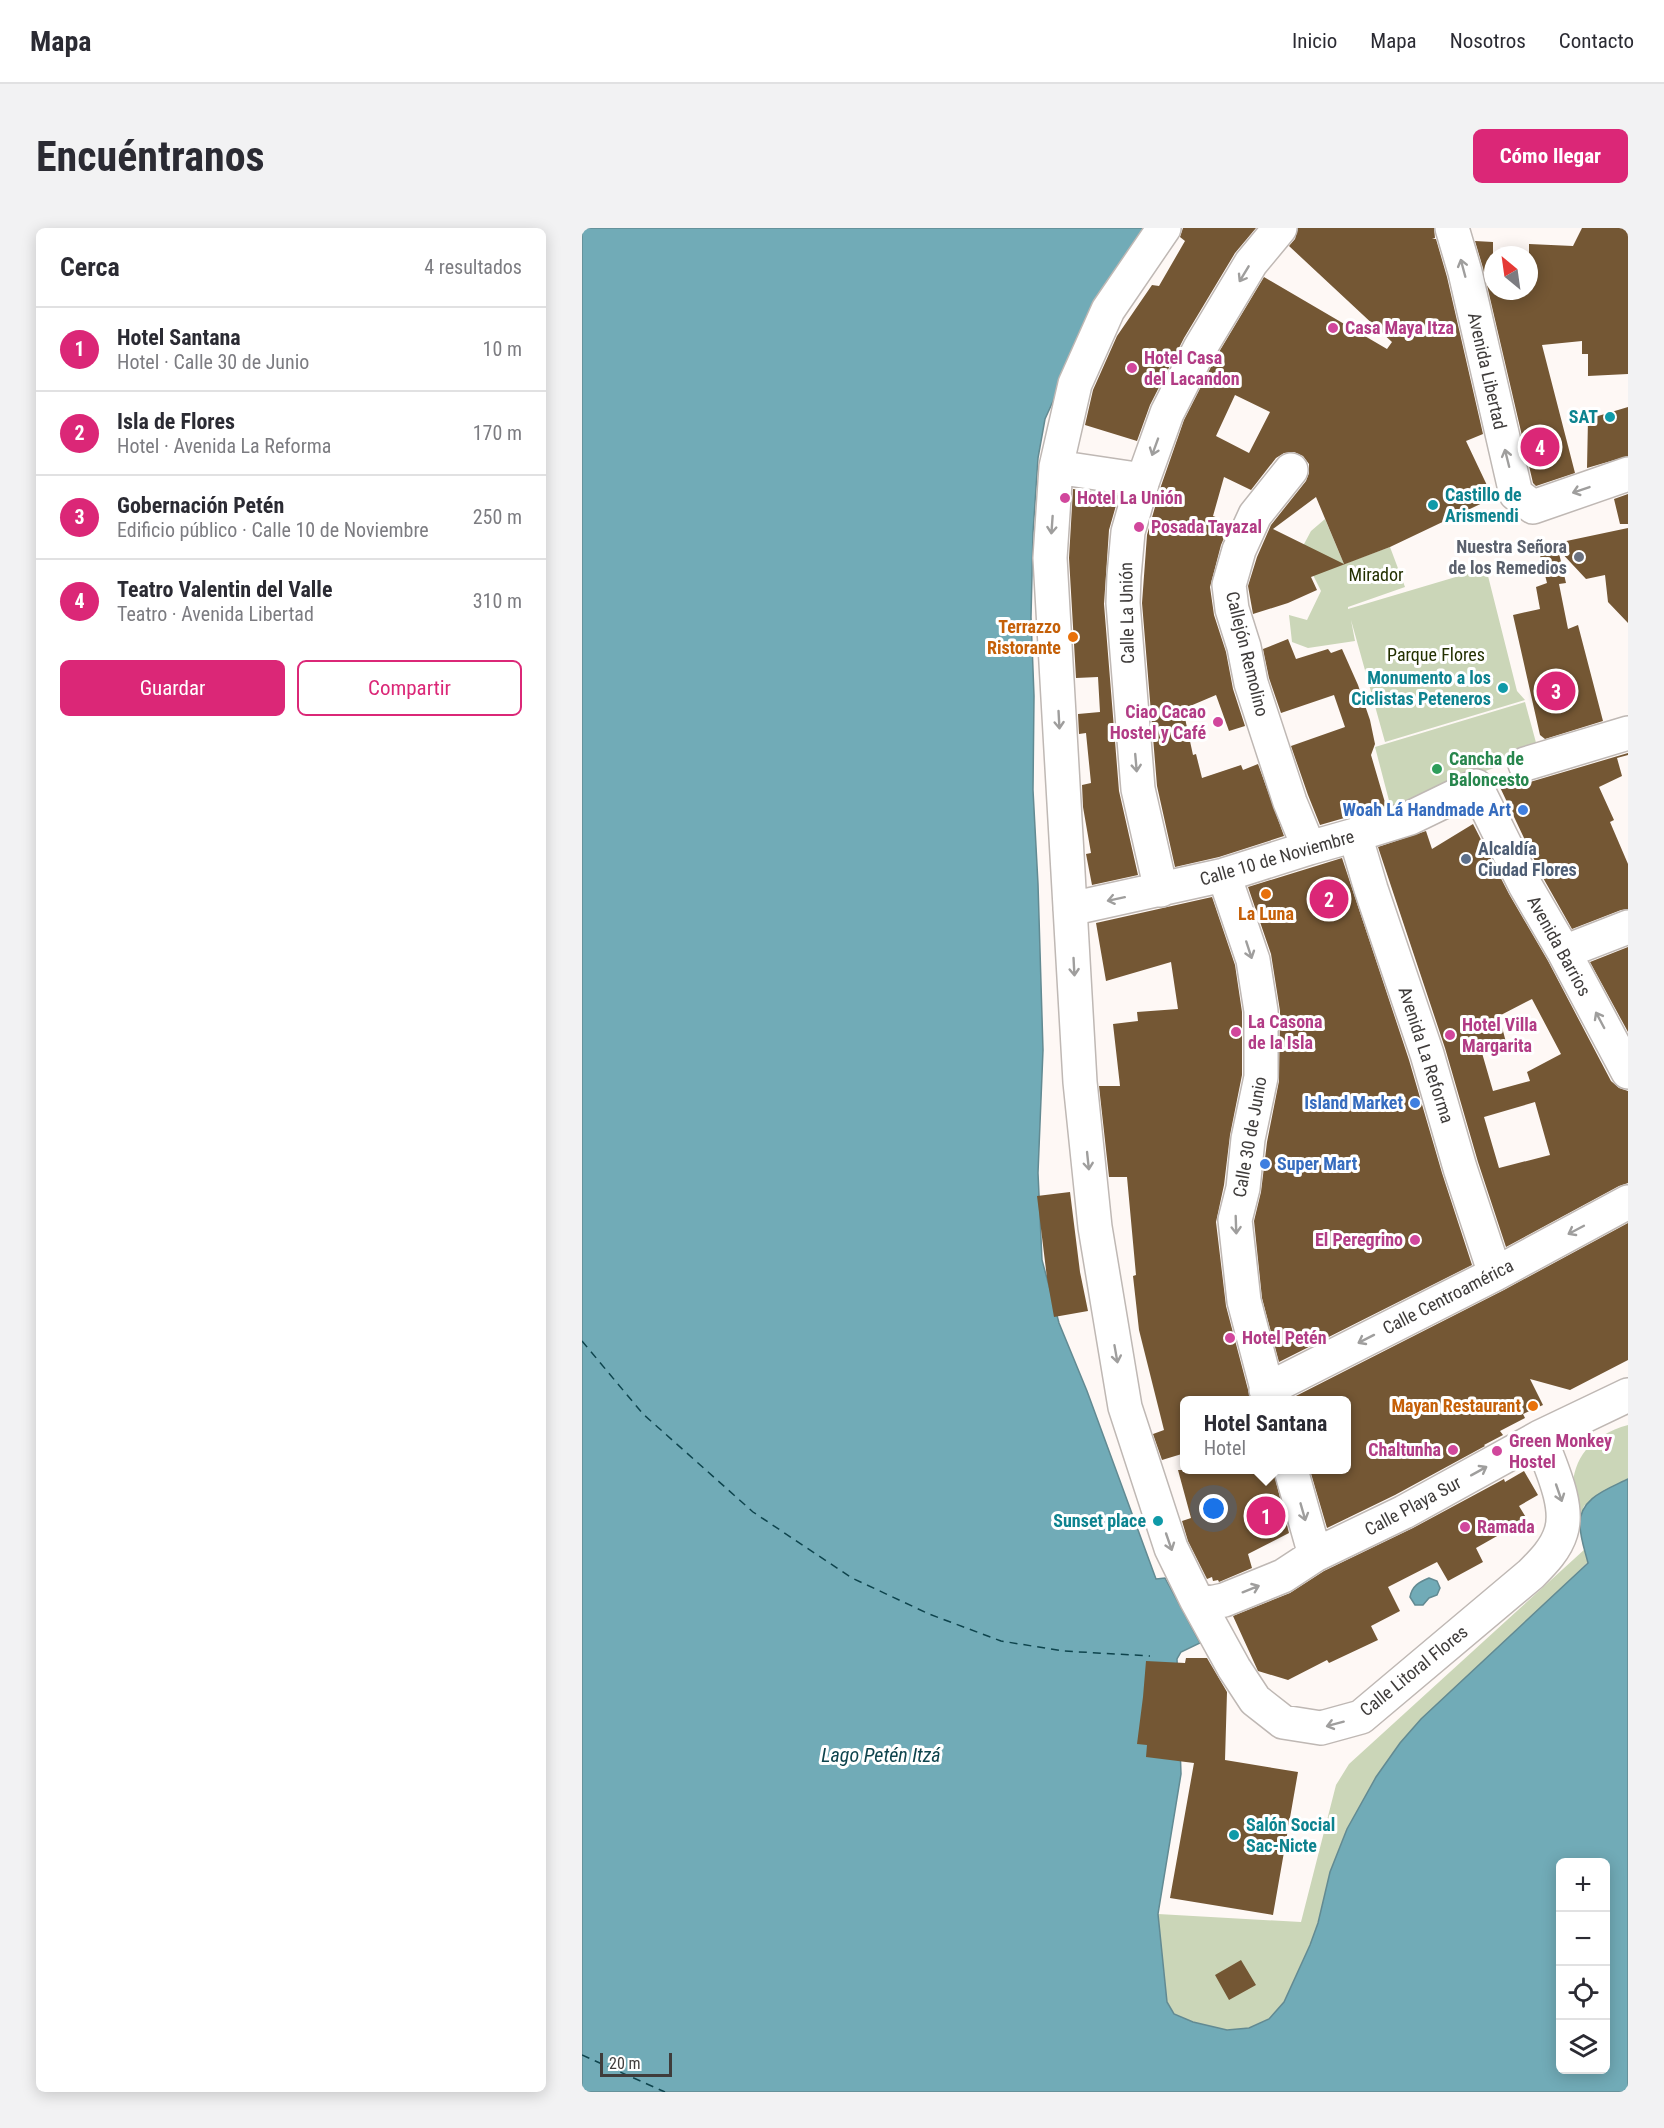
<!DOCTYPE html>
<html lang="es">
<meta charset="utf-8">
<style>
body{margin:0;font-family:"Roboto Condensed",sans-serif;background:#f2f2f3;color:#2b2b33}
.controls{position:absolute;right:18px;bottom:18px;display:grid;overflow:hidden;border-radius:9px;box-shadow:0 3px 15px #0003}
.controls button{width:54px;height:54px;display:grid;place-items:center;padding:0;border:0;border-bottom:2px solid #e1e1e2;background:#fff;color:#2b2b33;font:30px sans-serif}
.compass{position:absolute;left:902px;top:18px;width:54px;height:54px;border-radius:50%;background:#fff;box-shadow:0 3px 15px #0003;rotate:331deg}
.scale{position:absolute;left:18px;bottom:15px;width:72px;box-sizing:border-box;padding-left:6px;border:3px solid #3f3c3b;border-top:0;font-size:16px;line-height:21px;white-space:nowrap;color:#3f3c3b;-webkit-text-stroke:4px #fff;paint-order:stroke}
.you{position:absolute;left:632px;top:1281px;width:21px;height:21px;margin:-15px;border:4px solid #fff;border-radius:50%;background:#1a73e8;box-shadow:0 0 0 9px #1a73e833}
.badge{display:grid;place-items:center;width:39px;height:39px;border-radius:50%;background:#db2777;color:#fff;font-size:20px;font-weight:700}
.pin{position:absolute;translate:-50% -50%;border:3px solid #fff;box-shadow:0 2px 6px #0006}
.popup{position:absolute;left:598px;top:1168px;width:171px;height:78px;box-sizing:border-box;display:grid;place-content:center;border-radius:9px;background:#fff;filter:drop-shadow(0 2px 4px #0005);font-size:20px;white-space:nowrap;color:#7c7c81}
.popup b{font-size:22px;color:#2b2b33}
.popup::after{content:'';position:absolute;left:50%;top:100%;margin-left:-12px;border:12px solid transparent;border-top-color:#fff}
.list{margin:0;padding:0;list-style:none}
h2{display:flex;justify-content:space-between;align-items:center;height:78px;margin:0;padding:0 24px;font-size:26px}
h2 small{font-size:20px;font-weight:400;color:#7c7c81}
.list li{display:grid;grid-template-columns:39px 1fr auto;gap:18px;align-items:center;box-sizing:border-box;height:84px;padding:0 24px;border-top:2px solid #e1e1e2}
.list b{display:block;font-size:22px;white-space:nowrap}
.list p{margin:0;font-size:20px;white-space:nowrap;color:#7c7c81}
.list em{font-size:20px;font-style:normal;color:#7c7c81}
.actions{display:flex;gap:12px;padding:18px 24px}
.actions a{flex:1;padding:14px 0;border:2px solid #db2777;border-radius:9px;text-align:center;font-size:21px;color:#db2777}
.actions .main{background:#db2777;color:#fff}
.icon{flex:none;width:33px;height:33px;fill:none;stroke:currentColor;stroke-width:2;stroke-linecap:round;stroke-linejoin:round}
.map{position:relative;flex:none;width:1046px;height:1864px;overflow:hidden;border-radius:9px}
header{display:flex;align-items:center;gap:36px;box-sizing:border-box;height:84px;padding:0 30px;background:#fff;border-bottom:2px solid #e1e1e2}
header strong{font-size:28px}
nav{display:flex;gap:33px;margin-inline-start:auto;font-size:21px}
.intro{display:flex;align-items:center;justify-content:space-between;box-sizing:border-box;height:144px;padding:0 36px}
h1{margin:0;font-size:42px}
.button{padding:15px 27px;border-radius:9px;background:#db2777;color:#fff;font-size:21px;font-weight:700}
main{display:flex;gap:36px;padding:0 36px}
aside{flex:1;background:#fff;border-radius:9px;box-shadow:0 3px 15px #0003}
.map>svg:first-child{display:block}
</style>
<header>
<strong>Mapa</strong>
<nav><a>Inicio</a><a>Mapa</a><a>Nosotros</a><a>Contacto</a></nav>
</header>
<div class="intro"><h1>Encuéntranos</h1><a class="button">Cómo llegar</a></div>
<main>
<aside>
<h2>Cerca<small>4 resultados</small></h2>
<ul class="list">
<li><span class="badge">1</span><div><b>Hotel Santana</b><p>Hotel · Calle 30 de Junio</p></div><em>10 m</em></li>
<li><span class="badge">2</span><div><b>Isla de Flores</b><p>Hotel · Avenida La Reforma</p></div><em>170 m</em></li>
<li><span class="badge">3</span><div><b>Gobernación Petén</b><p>Edificio público · Calle 10 de Noviembre</p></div><em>250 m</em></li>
<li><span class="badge">4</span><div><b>Teatro Valentin del Valle</b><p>Teatro · Avenida Libertad</p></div><em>310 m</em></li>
</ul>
<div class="actions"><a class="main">Guardar</a><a>Compartir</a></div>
</aside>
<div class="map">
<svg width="1046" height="1864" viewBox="0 0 1046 1864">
<rect width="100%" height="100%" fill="#fef8f5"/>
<path fill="#cbd6b8" d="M743,291L762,336L808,319L823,359L766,379V381L904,340L935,463L943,472L803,514L769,392L773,413L726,420L710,414L707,387L725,392L739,363L726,337L713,333L729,303Z
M943,474L956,522L952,526L869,555L810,584L793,519Z
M1046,1197V1251L1014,1268L1002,1278L997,1297C981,1249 995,1211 1046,1197Z
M1003,1321L1006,1334L818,1515L794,1549L765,1601L748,1644L736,1695L728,1717L702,1774L687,1791L667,1800L645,1802L611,1794L592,1786L585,1774L576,1686L719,1694L754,1557L767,1536Z"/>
<path fill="#71abb7" stroke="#628a92" stroke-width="1.5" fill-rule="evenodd" d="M0,0H563L506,96L463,191L456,230L451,305L449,389L452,468L451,562L456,656L461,822L456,945L460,1032L477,1095L505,1163L574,1351L583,1350L618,1415L599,1424L595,1431L599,1546L576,1686L585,1774L592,1786L611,1794L645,1802L667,1800L687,1791L702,1774L728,1717L736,1695L748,1644L765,1601L794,1549L818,1515L839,1491L1006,1335C1003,1323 998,1309 998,1297C997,1270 1026,1261 1046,1251V1864H0ZM978,1634H1023V1842H978Z
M847,1350L855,1353L858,1360L855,1367L847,1370L841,1377H833L828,1369C830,1358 837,1354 847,1350Z"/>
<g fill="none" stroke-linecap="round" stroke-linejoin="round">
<path stroke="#0e444d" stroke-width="1.5" stroke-dasharray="8 6" stroke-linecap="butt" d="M0,1113L61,1186L171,1284L270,1350L347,1386L419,1413L481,1423L568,1428
M0,1827L83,1864"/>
</g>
<path fill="#745734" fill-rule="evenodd" d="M601,0H674L653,25L602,110L568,177L555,213L503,197L511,162L535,108L570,57L577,58L603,13L598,9Z
M716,0H852L853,10L850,11H854L865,49L901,206L884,213L911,270L808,319L729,349L735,362L706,375L671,386L666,358L675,329L689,297L724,253L727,245V236L721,228L712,224L702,225L694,230L669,262L642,249L631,288L636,290L635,292L648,296L639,317L628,359L632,387L644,424L651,461L663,498L647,503L634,467L601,481L611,527L614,526L620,550L659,537L661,542L676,536L702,608L637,629L593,639L575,558L560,375L565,307L579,258L602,192L634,129L682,49L805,121L810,114L707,18L713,11ZM653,167L688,184L667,225L634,208ZM734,269L762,336L691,301Z
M1000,0H1046V146L1006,148V126H1000V113L960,117L993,245L954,258L951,255L901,40L893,13L911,14V63H947V16L991,18Z
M1046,179V228L1005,240L1006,191Z
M491,261L537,267L527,302L522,376L537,563L556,647L510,657L504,626L509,625L501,579L500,557L509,555L504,505L497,506L496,486L518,484L516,449L494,450L487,330Z
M1046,266V296H1038L1032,271Z
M1046,300V395L1026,374L1023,347L1004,351L976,321L984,355L977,356L986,401L996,397L1021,493L963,511L958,507L931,387L958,381L954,359L965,355L956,319Z
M706,411L714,431L746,421L749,425L760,421L776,457L788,492L793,516L789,527L804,578L738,597L726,567L709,518L763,499L752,467L699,485L687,450L681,421Z
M1046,525V527L1035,530L1040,548L1017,559L1032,592L1028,594L1046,636V681L1039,682L990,701L960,648L916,555L929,548L938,554H948Z
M891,596L927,666L966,733L1029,853L1037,860L1046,863V955L1037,958L924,1019L896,934L863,820L796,619L844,603L850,621ZM950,771L979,826L945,844L948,853L911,863L900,825L925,818L917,788ZM953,874L968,927L917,940L902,889Z
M760,630L827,832L860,945L890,1037L697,1134L680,1070L672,993L679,964L685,914L697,853L698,783L689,726L666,659Z
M630,669L653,737L660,784V847L648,907L642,957L634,994L644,1078L669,1173H603V1225L580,1232L571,1206L582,1202L557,1102L551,1048L554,1047L545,949H527L517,858H538L531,796L556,793L555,784L596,781L589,734L524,753L514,695Z
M1046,719V804L1008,734Z
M488,964L498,1044L506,1083L472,1089L465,1050L455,968Z
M1046,995V1132L988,1162L948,1151L961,1177L941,1186L943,1190L918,1203L921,1207L902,1217L903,1218L813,1267L745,1300L728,1242H765V1173L706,1172L922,1062Z
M596,1242H691L707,1305L666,1326L670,1340L637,1354L636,1352L631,1353L630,1349L625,1351L606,1313L600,1293L609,1290Z
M942,1243L956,1267L937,1278L945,1291L894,1320L901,1334L866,1353L855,1334L806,1359L818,1383L789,1398L796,1412L747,1435L745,1432L706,1452L676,1443L651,1388L708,1365L742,1343L831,1300L922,1251L923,1254Z
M604,1430H625L645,1464L643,1532L716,1544L691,1687L588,1670L612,1535L564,1529L565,1517L555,1516L561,1469L564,1433L603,1435Z
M659,1732L674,1757L647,1772L633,1747Z"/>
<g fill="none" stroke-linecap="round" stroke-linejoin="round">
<g stroke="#bfb8b4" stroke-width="36">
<path id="minor" d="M582,0L526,82L493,156L474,239L468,330L498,854L513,999L543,1179L589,1320L614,1371L652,1440L673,1472L701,1494L739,1500L779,1489L949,1346C961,1334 974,1321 979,1304C988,1276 967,1236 958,1209
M870,0L883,44L934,266L951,279L1046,246
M474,239L561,252
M709,242L673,287L657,322L647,357L650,381L662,419L669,455L708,574L727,620
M943,536L1046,505
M773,607L789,661L845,826L878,940L913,1046
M642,647L671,732L679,783V849L666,911L661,960L653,992L662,1073L688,1172
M579,662L556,561L541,375L542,348L546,304L561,252L585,185L618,120L669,35L698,0
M488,681L642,647L727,620L773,607L828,590L894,558L943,657L982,724L1046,844
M982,724L1046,699
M684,1162L913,1046L1046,974
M709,1242L733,1327
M614,1371L628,1375L642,1372L701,1348L733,1327L822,1284L958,1209L1046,1167"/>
</g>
<use href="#minor" stroke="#fff" stroke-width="33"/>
</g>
<defs><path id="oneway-shaft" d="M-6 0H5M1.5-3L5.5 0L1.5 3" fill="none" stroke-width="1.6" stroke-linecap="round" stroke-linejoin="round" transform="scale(1.5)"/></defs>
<g stroke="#9f9e9d">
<use href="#oneway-shaft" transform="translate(881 40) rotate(-105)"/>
<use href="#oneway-shaft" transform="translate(662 46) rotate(121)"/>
<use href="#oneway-shaft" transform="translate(573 219) rotate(110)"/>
<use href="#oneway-shaft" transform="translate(925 230) rotate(-104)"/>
<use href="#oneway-shaft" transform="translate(999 262) rotate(161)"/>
<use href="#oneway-shaft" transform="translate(470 297) rotate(94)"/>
<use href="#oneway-shaft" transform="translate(477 492) rotate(87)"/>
<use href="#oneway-shaft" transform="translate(554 535) rotate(85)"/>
<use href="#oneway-shaft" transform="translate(534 671) rotate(168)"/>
<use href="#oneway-shaft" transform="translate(667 722) rotate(72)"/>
<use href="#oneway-shaft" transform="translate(492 739) rotate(87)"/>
<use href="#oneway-shaft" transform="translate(1018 792) rotate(-118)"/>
<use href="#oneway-shaft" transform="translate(506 933) rotate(84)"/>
<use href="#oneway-shaft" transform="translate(654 997) rotate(88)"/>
<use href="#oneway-shaft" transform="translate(994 1002) rotate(152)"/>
<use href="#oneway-shaft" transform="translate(784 1111) rotate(153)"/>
<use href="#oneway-shaft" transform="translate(534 1126) rotate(80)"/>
<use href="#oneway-shaft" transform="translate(897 1243) rotate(-29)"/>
<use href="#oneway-shaft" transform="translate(977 1265) rotate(71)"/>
<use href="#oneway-shaft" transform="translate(721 1284) rotate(74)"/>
<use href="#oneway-shaft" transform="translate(587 1314) rotate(71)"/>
<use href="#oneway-shaft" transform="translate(669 1361) rotate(-22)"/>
<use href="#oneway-shaft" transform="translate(753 1496) rotate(165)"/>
</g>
<g fill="#d1479c" stroke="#fff" stroke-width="2">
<circle cx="751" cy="100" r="6"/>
<circle cx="550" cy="140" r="6"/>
<circle cx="483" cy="270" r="6"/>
<circle cx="557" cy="299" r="6"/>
<circle cx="636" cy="494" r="6"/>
<circle cx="654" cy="804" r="6"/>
<circle cx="868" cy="807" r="6"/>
<circle cx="833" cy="1012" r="6"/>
<circle cx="648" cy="1110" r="6"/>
<circle cx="871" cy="1222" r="6"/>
<circle cx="915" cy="1223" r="6"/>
<circle cx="883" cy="1299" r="6"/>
</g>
<g fill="#0f9aa8" stroke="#fff" stroke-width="2">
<circle cx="1028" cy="189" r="6"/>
<circle cx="851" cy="277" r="6"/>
<circle cx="921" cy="460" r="6"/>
<circle cx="576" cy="1293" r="6"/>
<circle cx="652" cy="1607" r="6"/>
</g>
<circle fill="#6b7280" stroke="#fff" stroke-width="2" cx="997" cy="329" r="6"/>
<g fill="#e8710a" stroke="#fff" stroke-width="2">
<circle cx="491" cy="409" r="6"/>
<circle cx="684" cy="666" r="6"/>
<circle cx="951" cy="1178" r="6"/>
</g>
<circle fill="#2e9e5b" stroke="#fff" stroke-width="2" cx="855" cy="541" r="6"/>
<g fill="#3f7fe0" stroke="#fff" stroke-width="2">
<circle cx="941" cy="582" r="6"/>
<circle cx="833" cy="875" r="6"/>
<circle cx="683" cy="936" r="6"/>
</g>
<circle fill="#5c6f8a" stroke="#fff" stroke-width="2" cx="884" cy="631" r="6"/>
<g text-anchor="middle" stroke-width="6" stroke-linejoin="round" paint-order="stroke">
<g font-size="18" font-weight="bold" fill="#b23c85" stroke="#fff" text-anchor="start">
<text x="763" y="106">Casa Maya Itza</text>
<text x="562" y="136">Hotel Casa<tspan x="562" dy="21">del Lacandon</tspan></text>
<text x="495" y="276">Hotel La Unión</text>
<text x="569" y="305">Posada Tayazal</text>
<text x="624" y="490" text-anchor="end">Ciao Cacao<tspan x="624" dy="21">Hostel y Café</tspan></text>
<text x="666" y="800">La Casona<tspan x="666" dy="21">de la Isla</tspan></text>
<text x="880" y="803">Hotel Villa<tspan x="880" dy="21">Margarita</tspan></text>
<text x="821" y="1018" text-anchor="end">El Peregrino</text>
<text x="660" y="1116">Hotel Petén</text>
<text x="927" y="1219">Green Monkey<tspan x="927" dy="21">Hostel</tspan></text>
<text x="859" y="1228" text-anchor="end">Chaltunha</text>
<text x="895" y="1305">Ramada</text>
</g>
<g font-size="18" fill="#3f3c3b" stroke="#fff">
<text transform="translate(905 143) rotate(77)" y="6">Avenida Libertad</text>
<text transform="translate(545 385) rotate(-91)" y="6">Calle La Unión</text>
<text transform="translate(665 426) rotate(76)" y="6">Callejón Remolino</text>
<text transform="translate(695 630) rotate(-16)" y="6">Calle 10 de Noviembre</text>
<text transform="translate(977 718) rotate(61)" y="6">Avenida Barrios</text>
<text transform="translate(844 827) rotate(72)" y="6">Avenida La Reforma</text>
<text transform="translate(668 909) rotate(-80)" y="6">Calle 30 de Junio</text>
<text transform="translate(866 1069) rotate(-27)" y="6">Calle Centroamérica</text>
<text transform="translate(831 1278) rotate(-28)" y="6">Calle Playa Sur</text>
<text transform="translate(832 1443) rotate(-39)" y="6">Calle Litoral Flores</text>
</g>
<g font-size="18" font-weight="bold" fill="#0d838f" stroke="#fff" text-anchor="end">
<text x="1016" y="195">SAT</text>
<text x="863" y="273" text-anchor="start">Castillo de<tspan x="863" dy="21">Arismendi</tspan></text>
<text x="909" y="456">Monumento a los<tspan x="909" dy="21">Ciclistas Peteneros</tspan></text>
<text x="564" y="1299">Sunset place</text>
<text x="664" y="1603" text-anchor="start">Salón Social<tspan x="664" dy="21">Sac-Nicte</tspan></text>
</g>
<g font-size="18" font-weight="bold" fill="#5b616d" stroke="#fff" text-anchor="end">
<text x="985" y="325">Nuestra Señora<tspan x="985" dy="21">de los Remedios</tspan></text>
</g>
<g font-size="18" fill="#233000" stroke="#fff">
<text x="794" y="353">Mirador</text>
<text x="854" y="433">Parque Flores</text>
</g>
<g font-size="18" font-weight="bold" fill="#c56008" stroke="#fff" text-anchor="end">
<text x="479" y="405">Terrazzo<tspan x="479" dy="21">Ristorante</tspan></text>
<text x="684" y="692" text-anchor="middle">La Luna</text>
<text x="939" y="1184">Mayan Restaurant</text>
</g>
<g font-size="18" font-weight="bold" fill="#27864d" stroke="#fff" text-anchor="start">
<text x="867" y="537">Cancha de<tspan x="867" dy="21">Baloncesto</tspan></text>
</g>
<g font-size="18" font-weight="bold" fill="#366cbe" stroke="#fff" text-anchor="end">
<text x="929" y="588">Woah Lá Handmade Art</text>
<text x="821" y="881">Island Market</text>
<text x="695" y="942" text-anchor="start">Super Mart</text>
</g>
<g font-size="18" font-weight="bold" fill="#4e5e75" stroke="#fff" text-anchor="start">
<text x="896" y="627">Alcaldía<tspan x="896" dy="21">Ciudad Flores</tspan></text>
</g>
<g font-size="20" font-style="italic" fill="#0e444d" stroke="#fff">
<text x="299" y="1534">Lago Petén Itzá</text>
</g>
</g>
</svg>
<div class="controls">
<button>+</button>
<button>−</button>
<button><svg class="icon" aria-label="locate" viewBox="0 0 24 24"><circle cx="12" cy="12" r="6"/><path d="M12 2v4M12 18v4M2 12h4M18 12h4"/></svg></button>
<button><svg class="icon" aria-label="layers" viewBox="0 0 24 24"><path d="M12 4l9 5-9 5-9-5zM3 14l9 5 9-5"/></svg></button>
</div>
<svg class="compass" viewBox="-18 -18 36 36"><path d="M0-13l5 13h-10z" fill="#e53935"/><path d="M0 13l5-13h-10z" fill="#7c7c81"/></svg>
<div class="scale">20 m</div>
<div class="you"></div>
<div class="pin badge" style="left:684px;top:1288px">1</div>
<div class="popup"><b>Hotel Santana</b>Hotel</div>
<div class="pin badge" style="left:747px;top:671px">2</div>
<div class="pin badge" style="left:974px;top:463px">3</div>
<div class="pin badge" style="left:958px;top:219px">4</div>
</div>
</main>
